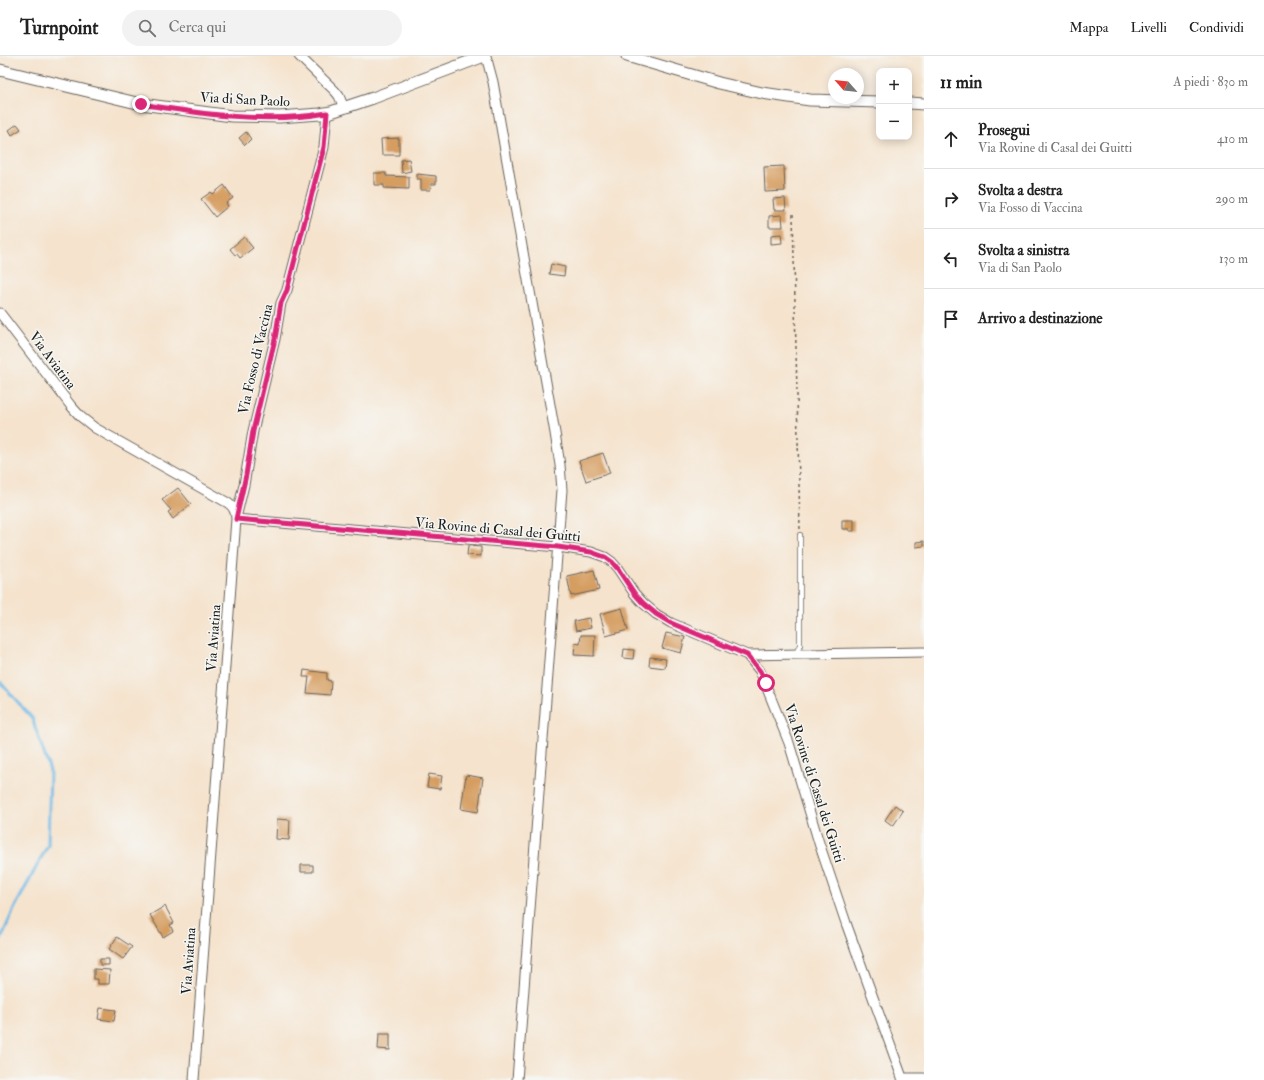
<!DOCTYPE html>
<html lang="it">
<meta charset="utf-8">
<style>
body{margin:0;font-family:"IM FELL Double Pica",serif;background:#f2f2f2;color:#222}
.controls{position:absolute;right:12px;top:12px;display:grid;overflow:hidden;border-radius:8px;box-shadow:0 2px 10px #0003}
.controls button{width:36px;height:36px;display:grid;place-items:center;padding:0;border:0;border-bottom:1px solid #e0e0e0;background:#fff;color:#222;font:20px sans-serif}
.compass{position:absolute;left:828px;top:12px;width:36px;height:36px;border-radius:50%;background:#fff;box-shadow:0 2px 10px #0003;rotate:297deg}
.stop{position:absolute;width:12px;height:12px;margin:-9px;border:3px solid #db2777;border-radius:50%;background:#fff}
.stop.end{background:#db2777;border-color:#fff;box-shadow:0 1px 4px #0008}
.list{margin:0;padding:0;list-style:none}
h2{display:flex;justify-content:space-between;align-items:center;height:52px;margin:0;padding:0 16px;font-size:17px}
h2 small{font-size:13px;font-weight:400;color:#767676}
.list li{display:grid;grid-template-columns:26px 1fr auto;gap:12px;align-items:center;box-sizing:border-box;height:60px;padding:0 16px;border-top:1px solid #e0e0e0}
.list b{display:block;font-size:15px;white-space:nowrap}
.list p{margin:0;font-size:13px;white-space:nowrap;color:#767676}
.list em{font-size:13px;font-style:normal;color:#767676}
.icon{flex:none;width:22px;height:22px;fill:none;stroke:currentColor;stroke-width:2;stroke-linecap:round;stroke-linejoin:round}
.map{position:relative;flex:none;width:924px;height:1024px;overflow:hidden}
header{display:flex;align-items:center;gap:24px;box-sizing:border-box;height:56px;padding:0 20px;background:#fff;border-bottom:1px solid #e0e0e0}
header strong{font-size:19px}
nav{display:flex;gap:22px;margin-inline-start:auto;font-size:14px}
.search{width:280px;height:36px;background:#f2f2f2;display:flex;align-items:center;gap:10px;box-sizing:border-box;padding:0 14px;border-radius:22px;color:#767676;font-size:15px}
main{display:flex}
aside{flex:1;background:#fff}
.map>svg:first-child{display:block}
</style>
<header>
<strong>Turnpoint</strong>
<div class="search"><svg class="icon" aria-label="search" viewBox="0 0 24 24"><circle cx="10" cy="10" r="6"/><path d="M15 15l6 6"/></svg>Cerca qui</div>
<nav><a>Mappa</a><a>Livelli</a><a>Condividi</a></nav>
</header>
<main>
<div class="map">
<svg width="924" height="1024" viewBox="0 0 924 1024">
<rect width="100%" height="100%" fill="#f6f6f2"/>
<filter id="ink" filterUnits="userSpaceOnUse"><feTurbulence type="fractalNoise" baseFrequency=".025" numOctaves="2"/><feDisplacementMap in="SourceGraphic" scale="8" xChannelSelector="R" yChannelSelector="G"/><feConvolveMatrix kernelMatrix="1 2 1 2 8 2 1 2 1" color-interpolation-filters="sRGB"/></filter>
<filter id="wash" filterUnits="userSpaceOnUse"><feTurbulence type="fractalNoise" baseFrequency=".012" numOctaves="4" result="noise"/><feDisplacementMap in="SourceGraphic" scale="16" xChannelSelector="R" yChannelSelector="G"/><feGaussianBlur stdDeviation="0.9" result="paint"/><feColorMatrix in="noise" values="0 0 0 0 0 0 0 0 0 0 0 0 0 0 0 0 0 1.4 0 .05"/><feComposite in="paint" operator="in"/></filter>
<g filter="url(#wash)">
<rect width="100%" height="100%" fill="#f5e3cd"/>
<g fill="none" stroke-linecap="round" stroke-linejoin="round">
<path stroke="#6cb9e6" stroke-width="3" d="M0,626L32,662L50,715L48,789L14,853L0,885"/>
</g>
<g id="blocks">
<path fill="#d59d61" d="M17,68L21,73L12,79L9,74Z
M246,76L251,83L245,89L239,82Z
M399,82V99H382L381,83Z
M409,103L411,115L402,117L401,104Z
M784,110L785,135L765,136L764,111Z
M374,117H386V120L409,121V133L384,132V129H374Z
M417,118L436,120V128H431L430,134H421V123H417Z
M224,129L233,142L226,147L228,150L215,161L201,143L211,136L213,138Z
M785,142L786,154H774L773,143Z
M782,159L783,171H769V160Z
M781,178L782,187L771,188V179Z
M244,181L253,192L240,202L237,198L235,199L230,193Z
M551,208L565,211L564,220L549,218Z
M603,397L610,417L586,425L579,405Z
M178,432L191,448L173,463L168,456L171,454L162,444Z
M842,464H854V475H849V473H842Z
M924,485V490L916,491V486Z
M468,490L481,491V500L467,499Z
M594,514L599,534L571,540L567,520Z
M622,552L628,574L606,580L600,558Z
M589,562L591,572L576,575L574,565Z
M666,577L685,581L681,597L662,592Z
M581,579H595L594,600L574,599L575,587L580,588Z
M624,593L634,594L633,603L623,602Z
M650,601L666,603L665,612L649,610Z
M304,614L327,617V624L331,625L330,639L307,637L309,621H303Z
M429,718L442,720L440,733L427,731Z
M466,719L483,722L478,756L461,753Z
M895,749L903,755L893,770L885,764Z
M277,763L290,764L289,784L276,783Z
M301,809H313V816H301Z
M165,850L174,867L170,869L173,875L163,881L150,859Z
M117,881L132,891L123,903L109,893Z
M100,903H109V909H100Z
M94,913L110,914L109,928H98V923H94Z
M100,952L116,954L114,965L98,963Z
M379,978H390V994L378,993Z"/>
</g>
</g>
<g filter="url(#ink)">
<use href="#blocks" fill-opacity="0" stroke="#68625a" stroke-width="1"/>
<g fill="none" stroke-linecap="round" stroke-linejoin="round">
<g stroke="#68625a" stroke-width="6">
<path id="service" d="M796,598L800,589V479"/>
</g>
<g stroke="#68625a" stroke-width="11">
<path id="minor" d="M299,0L335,35L339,40L344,52
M486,0L493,26L555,377L560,409L562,434L517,1024
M0,257L71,350L81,361L95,372L228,447C234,451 236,456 236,463L194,1024
M236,462L244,429L253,375L275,283L281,247L287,234L324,91L327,57
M236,463L558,491L591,496L605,501L612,506L618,513L634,537L643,547L656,558L671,567L747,599L760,615L789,687L819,787L846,867L903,1024
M747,599L924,596
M902,1022H924"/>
</g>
<g stroke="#68625a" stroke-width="13">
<path id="tertiary" d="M627,0L719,27L762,37L810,44L879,46
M0,14L141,48L232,60L279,61L320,58L331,56L373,42L484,0
M909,47L924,48"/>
</g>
<path stroke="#68625a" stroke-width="1.5" stroke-dasharray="3 3" stroke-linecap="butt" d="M793,158L800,473"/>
<use href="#service" stroke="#fff" stroke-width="4.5"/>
<use href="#minor" stroke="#fff" stroke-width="9"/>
<use href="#tertiary" stroke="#fff" stroke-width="11"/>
</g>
</g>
<g fill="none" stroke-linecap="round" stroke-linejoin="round" filter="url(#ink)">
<path stroke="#db2777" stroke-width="5" d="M141,48C201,58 266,68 327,57L324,91L287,234L281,247L275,283L253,375L246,419L236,463L558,491L591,496L605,501L612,506L618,513L634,537L643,547L656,558L671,567L747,599L760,615L766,627"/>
</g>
<g text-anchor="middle" stroke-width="3" stroke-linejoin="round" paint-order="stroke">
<g font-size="14" fill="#1c1c1c" stroke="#f6f6f2">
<text transform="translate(245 43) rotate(3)" y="5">Via di San Paolo</text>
<text transform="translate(255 303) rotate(-77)" y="5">Via Fosso di Vaccina</text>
<text transform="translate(53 304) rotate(53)" y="5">Via Aviatina</text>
<text transform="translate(498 473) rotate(5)" y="5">Via Rovine di Casal dei Guitti</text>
<text transform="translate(213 582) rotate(-86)" y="5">Via Aviatina</text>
<text transform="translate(815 727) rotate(72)" y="5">Via Rovine di Casal dei Guitti</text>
<text transform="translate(188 905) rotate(-86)" y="5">Via Aviatina</text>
</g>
</g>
</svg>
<div class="controls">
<button>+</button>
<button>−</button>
</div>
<svg class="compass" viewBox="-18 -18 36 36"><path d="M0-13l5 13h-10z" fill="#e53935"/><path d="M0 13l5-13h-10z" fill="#767676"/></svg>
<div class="stop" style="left:766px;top:627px"></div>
<div class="stop end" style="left:141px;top:48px"></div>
</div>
<aside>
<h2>11 min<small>A piedi · 830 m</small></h2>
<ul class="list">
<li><svg class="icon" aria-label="ahead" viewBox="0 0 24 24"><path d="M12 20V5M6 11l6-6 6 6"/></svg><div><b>Prosegui</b><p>Via Rovine di Casal dei Guitti</p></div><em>410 m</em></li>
<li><svg class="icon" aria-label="right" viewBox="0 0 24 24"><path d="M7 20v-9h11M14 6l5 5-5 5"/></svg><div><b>Svolta a destra</b><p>Via Fosso di Vaccina</p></div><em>290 m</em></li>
<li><svg class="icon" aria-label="left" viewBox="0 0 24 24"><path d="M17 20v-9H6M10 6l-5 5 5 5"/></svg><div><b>Svolta a sinistra</b><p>Via di San Paolo</p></div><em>130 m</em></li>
<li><svg class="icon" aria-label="arrive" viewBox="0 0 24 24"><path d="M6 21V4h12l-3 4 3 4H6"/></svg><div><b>Arrivo a destinazione</b></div></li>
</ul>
</aside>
</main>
